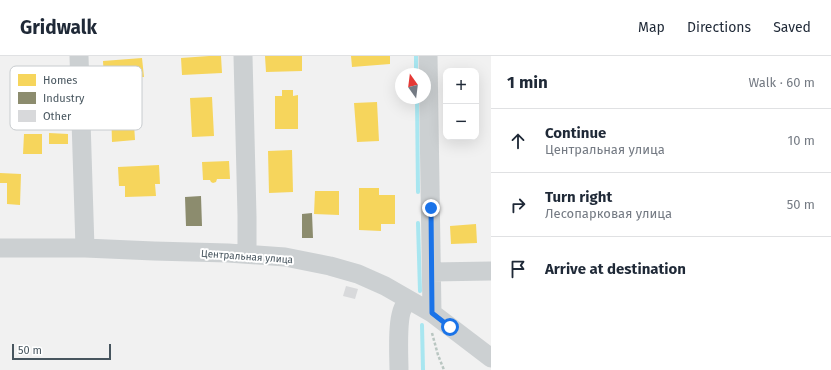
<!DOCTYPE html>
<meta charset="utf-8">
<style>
body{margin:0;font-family:"Fira Sans",sans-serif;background:#f2f2f3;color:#1f2937}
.controls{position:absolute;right:12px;top:12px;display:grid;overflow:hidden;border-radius:8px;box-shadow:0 4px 16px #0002}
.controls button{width:36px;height:36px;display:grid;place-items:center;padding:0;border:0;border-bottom:1px solid #e0e1e3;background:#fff;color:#1f2937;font:20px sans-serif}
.compass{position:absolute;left:395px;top:12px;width:36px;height:36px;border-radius:50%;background:#fff;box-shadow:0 4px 16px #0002;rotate:346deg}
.scale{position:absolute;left:12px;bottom:10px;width:99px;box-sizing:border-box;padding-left:4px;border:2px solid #47555e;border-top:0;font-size:11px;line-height:14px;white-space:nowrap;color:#47555e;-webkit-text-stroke:3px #fff;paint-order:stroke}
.stop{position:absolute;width:12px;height:12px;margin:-9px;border:3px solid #1a73e8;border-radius:50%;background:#fff}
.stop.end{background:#1a73e8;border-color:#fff;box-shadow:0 1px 4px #0008}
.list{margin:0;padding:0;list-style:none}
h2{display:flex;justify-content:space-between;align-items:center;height:52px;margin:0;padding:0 16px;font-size:17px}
h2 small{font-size:13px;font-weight:400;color:#747a83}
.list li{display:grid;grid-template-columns:26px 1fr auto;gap:12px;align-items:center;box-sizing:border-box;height:64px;padding:0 16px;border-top:1px solid #e0e1e3}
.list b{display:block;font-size:15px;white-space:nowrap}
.list p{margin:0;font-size:13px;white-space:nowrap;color:#747a83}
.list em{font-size:13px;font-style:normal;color:#747a83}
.icon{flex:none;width:22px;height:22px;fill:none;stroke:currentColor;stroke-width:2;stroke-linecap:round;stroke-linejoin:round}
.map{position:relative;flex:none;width:491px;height:314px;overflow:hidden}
header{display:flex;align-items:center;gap:24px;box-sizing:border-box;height:56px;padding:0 20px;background:#fff;border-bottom:1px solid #e0e1e3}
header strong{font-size:19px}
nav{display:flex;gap:22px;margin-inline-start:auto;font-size:14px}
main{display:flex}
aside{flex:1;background:#fff}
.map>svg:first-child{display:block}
</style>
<header>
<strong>Gridwalk</strong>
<nav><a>Map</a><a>Directions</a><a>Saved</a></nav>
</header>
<main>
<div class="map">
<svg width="491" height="314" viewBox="0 0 491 314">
<rect width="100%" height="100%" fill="#f1f1f1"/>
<path fill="#f6d55c" d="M209,0H221L222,17L182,19L181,2Z
M265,0H302V15L266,16Z
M351,0H390V8L352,11Z
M142,2L144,21L104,23L103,5Z
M282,34H293V40L298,39V73H275V40H282Z
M212,41L214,80L192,81L190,42Z
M116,46H128L129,51H133L135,84L112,86L111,52H116Z
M377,46L379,85L357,86L354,47Z
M49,77L68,78V88H49Z
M24,78H42V98H23Z
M292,94L293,136L269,137L268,95Z
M229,105L230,123H217L216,126L213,127L211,126L210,124H203L202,106Z
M159,109L160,128H155L156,140L125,141V130H119L118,111Z
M0,117L21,118L20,149L7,148V127H0Z
M359,132H379V139H395V168H381V175L359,174Z
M315,135H339V159L314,158Z
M476,168L477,187L451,188L450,170Z"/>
<path fill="#8c8c6e" d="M201,140L202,170H186L185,141Z
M312,157L313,182H302V158Z"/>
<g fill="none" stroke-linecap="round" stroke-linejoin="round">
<path stroke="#a8e6f0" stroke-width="4" d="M416,0V18
M417,42L418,136
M418,167L420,235
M422,269L423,314"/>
</g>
<path fill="#d8d9db" d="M346,230L358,233L355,243L343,240Z"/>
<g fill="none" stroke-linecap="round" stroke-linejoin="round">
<path stroke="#b9c6c1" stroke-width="2.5" stroke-dasharray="3 2" stroke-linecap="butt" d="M432,277L438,299L444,314"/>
<path stroke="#ccd0d2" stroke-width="19" d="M79,0L85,192
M243,0L247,160V198
M428,0L432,257
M0,192H85L154,195L228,197L285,201L330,210L358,218L385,230L432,257L491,302
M432,216L491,215
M399,314C399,301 396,256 406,248C408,247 410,247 412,246"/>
</g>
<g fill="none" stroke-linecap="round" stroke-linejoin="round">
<path stroke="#1a73e8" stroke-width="5" d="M431,152L432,257L450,271"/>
</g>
<g text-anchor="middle" stroke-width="4" stroke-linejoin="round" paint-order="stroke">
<g font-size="10" fill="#47555e" stroke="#fff">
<text transform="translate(247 200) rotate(4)" y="4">Центральная улица</text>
</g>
</g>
<rect x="10" y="10" width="132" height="64" rx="6" fill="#fff" stroke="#c8cccf" stroke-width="1"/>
<rect x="18" y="18" width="18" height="12" fill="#f6d55c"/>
<rect x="18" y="36" width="18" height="12" fill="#8c8c6e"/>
<rect x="18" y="54" width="18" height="12" fill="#d8d9db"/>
<g font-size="11" fill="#47555e">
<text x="43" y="28">Homes</text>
<text x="43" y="46">Industry</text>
<text x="43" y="64">Other</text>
</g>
</svg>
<div class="controls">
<button>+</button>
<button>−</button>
</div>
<svg class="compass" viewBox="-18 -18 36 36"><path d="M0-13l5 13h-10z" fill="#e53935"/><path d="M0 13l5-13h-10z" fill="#747a83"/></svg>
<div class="scale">50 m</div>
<div class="stop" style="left:450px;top:271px"></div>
<div class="stop end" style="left:431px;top:152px"></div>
</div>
<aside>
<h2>1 min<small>Walk · 60 m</small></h2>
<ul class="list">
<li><svg class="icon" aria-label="ahead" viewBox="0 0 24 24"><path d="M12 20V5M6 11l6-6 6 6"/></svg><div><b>Continue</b><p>Центральная улица</p></div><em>10 m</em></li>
<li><svg class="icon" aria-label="right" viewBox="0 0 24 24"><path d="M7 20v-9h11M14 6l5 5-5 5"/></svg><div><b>Turn right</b><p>Лесопарковая улица</p></div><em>50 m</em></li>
<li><svg class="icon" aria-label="arrive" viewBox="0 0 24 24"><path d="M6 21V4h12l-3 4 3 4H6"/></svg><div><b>Arrive at destination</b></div></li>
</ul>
</aside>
</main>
